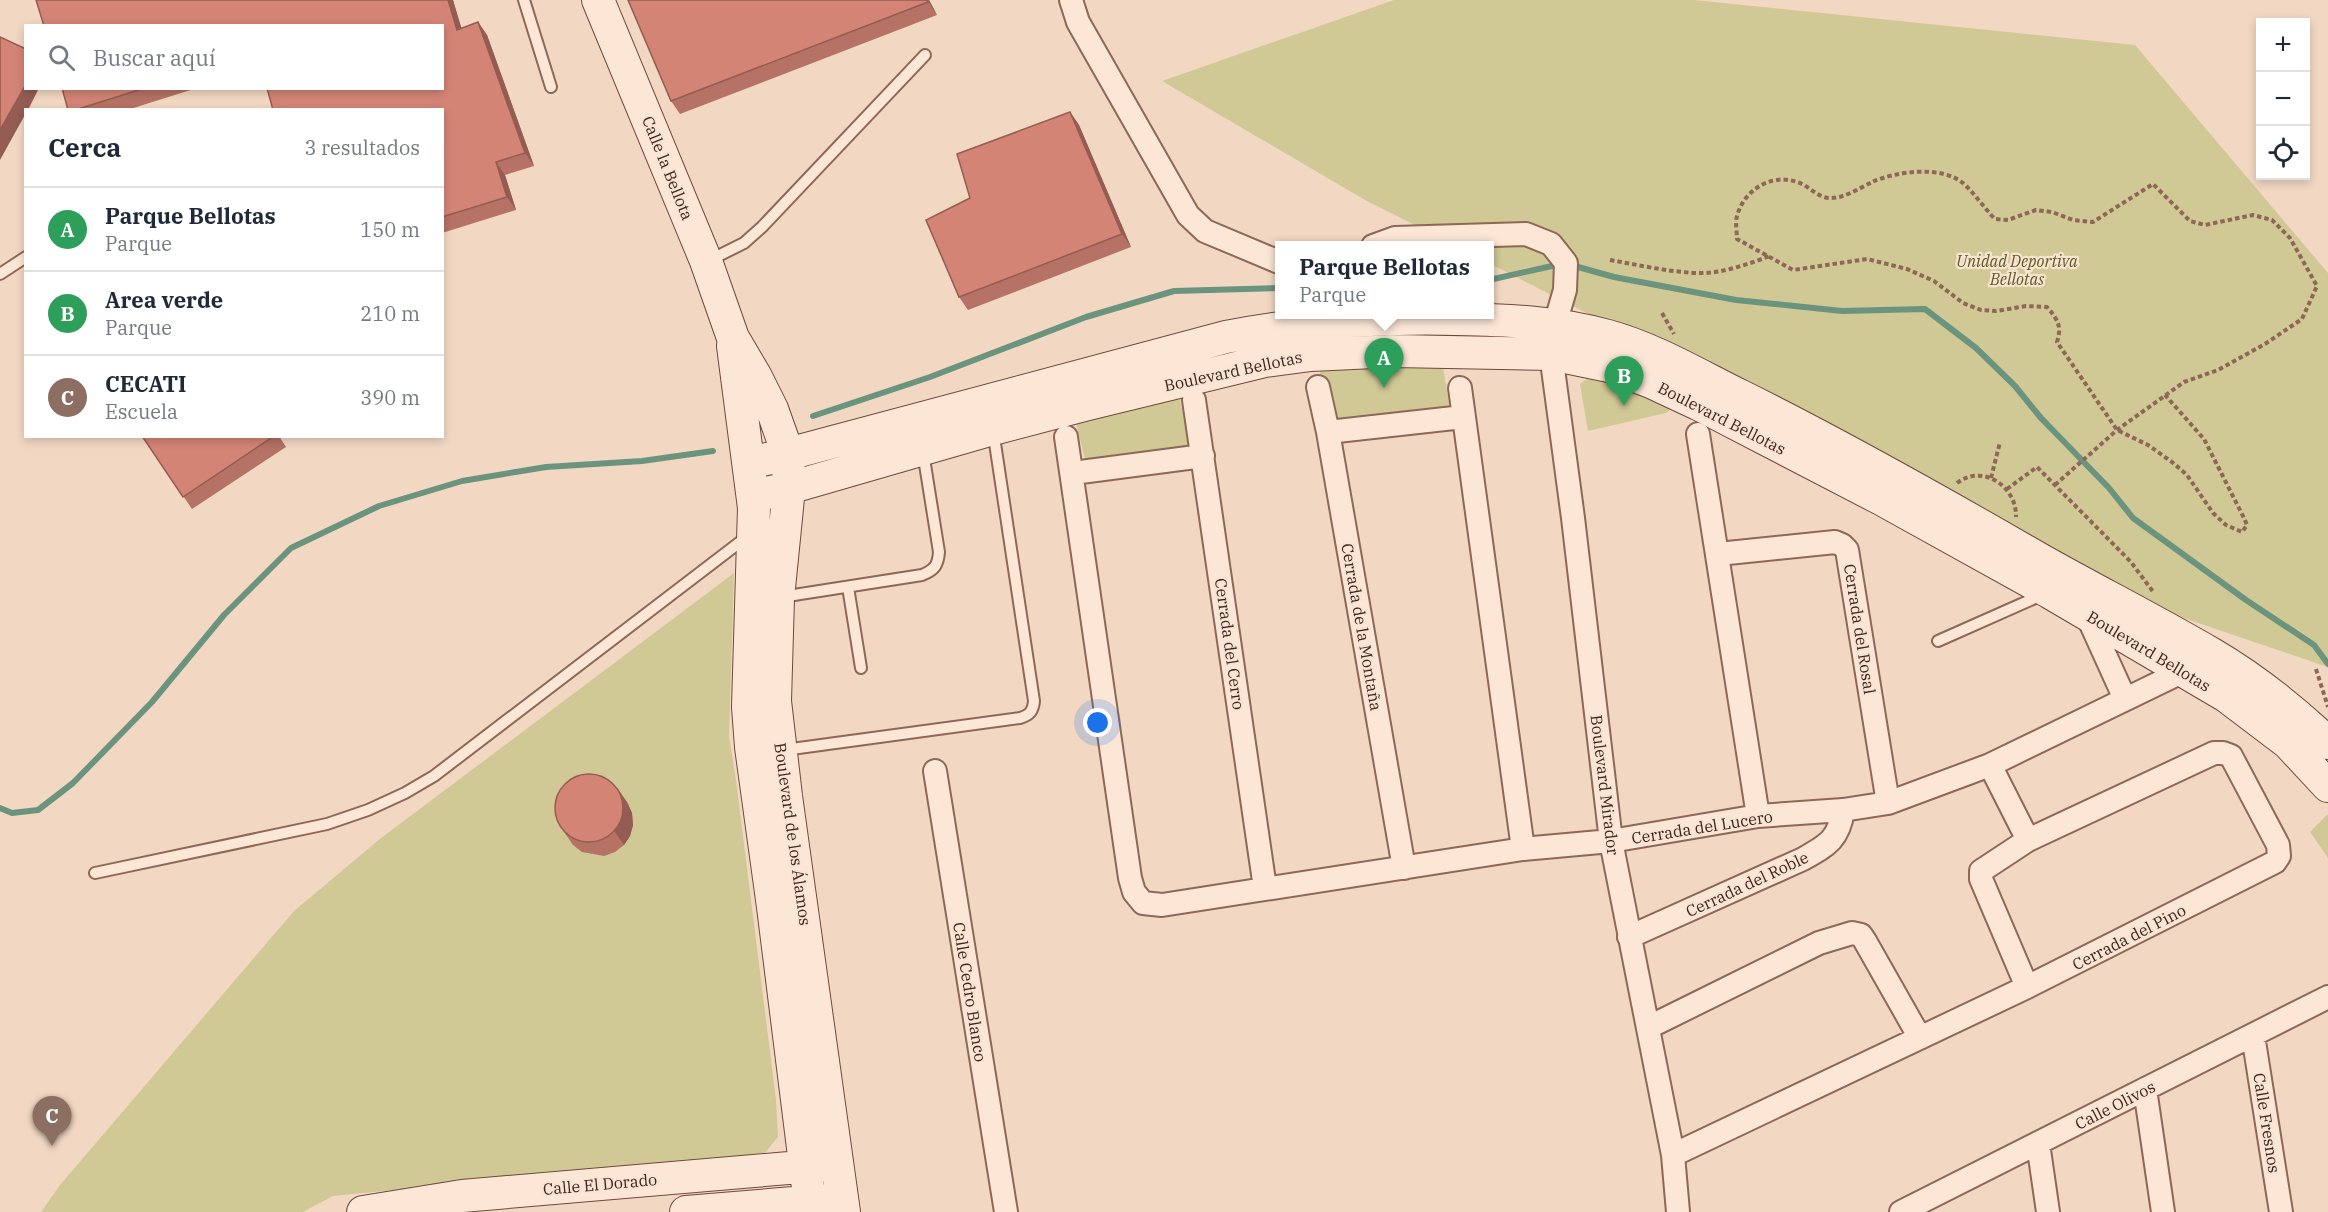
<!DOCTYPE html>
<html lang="es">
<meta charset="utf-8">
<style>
body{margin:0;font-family:"IBM Plex Serif",serif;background:#f6f6f7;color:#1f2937}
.controls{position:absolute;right:18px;top:18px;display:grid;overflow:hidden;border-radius:0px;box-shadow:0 3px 9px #0003}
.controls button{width:54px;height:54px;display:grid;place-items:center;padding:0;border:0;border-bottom:2px solid #e0e1e3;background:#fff;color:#1f2937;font:30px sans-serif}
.you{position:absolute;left:1098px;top:723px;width:21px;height:21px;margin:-15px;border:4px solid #fff;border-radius:50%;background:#1a73e8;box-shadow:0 0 0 9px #1a73e833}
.badge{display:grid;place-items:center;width:39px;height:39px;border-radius:50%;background:#a32243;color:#fff;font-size:20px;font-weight:700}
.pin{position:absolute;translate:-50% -50px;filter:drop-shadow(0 2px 3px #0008)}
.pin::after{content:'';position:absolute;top:32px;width:21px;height:18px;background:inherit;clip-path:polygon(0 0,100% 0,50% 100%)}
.popup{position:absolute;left:1275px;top:241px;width:219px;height:78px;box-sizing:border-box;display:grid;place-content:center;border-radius:0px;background:#fff;filter:drop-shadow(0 2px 4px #0005);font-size:20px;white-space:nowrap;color:#747a83}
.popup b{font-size:22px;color:#1f2937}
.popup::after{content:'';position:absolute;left:50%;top:100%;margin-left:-12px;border:12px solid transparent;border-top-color:#fff}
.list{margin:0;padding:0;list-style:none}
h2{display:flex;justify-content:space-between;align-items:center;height:78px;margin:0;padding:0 24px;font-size:26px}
h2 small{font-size:20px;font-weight:400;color:#747a83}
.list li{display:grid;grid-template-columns:39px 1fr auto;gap:18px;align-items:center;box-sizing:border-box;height:84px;padding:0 24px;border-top:2px solid #e0e1e3}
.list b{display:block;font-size:22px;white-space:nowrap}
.list p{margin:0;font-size:20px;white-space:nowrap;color:#747a83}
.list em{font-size:20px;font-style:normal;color:#747a83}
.icon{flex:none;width:33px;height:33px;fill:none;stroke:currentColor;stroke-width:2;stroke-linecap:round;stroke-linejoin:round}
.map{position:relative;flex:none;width:2328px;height:1212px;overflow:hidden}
.search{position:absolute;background:#fff;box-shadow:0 3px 9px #0003;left:24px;top:24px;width:420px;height:66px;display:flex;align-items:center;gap:15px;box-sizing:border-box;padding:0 21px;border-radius:0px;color:#747a83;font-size:22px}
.panel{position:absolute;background:#fff;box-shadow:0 3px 9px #0003;left:24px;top:108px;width:420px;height:330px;border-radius:0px}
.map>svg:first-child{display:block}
</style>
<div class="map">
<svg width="2328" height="1212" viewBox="0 0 2328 1212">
<rect width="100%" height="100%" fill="#f2d8c3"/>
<path fill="#d1c995" d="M1394,0H1694L2135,45L2328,273V667L2116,595L1822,434L1489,263V246L1455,245L1365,200L1162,81Z
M1319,366L1443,367L1450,409L1327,424Z
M1593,374L1659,402L1670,410L1666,413L1588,431L1580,384Z
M1179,396L1190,446L1086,463L1075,419Z
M734,573L729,736L736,780L776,1100L778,1137L764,1154L333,1196L303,1212H41L60,1185L294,911L381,838Z
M2328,814V858L2310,832Z"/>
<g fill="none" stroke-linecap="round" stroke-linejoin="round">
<path stroke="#6b947f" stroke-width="6" d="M1571,265L1614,277L1736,300L1842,311L1925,309L1976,348L2015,386L2041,418L2109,488L2133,518L2246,600L2314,645L2328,664
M1489,280L1561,264
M813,416L930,377L1086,317L1174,291L1279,288
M0,808L12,813L38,810L73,783L152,702L224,615L291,548L379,506L462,481L546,467L642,461L713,451"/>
<g stroke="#8e6757" stroke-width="14">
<path id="lane" d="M524,0L551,87
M710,260L744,243L762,227L925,55
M0,274L26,257
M848,587L861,668
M781,597L922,575C934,570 938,566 939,552L923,452
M1938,641L2044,594
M784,750L1020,718C1030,715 1033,711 1034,701L993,430
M95,873L327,824L368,810L405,793L434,776L748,536"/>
</g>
<g stroke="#8e6757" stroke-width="26">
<path id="street" d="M1071,0L1078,22L1188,215L1205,231L1279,262
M1373,246L1395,238L1526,234L1551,244L1566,263L1565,290L1555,324L1551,354L1573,518L1611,841L1673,1155L1678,1212
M1318,387L1328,432L1404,868
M1460,388L1523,849
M1194,400L1265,888
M1328,432L1463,417
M1698,434L1758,816
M1066,437L1130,878L1134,892L1143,903L1162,905L1523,849L1611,841L1758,816L1843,810L1888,803L1990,765L2194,666
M1073,473L1203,456
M1718,554L1835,542L1842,545L1847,550L1888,803
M2086,613L2125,699
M1990,765L2028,840
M935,771L1006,1212
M1629,937L1803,859C1828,845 1839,839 1843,810
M1649,1027L1819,943L1852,933L1861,935L1865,941L1920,1038
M2253,1035L2281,1212
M2145,1089L2163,1212
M2038,1143L2048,1212
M1673,1155L2027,987L2275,862L2279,856L2278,845L2231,756L2223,753H2214L2028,840L1981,871V879L2027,987
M1901,1212L2328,997"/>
</g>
<g stroke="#70483b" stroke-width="34">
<path id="secondary" d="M598,0L706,261L733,338L756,377L772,409L788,454L789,488L778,598L775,701L786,796L844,1212
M733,346L754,508L748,707L751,747L773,907L811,1212
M750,463L788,454L1226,337C1303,322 1379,317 1457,319C1508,320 1559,322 1608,336C1655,349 1698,375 1741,396C1842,446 1939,501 2036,557C2094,590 2154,620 2212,654C2253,678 2294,711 2328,743
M753,496L789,488L993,429L1088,404L1265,361L1311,355L1395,351L1551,354L1609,366L1651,382L1698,404L1881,499L2049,592L2226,696L2288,743L2328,786
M363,1212L462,1196L824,1165
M686,1212L829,1200"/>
</g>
<path stroke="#8e6757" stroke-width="4" stroke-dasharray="4.5 3" stroke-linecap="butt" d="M1610,260C1639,265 1668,272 1698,273C1721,274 1748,264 1770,256
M1662,313L1674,334
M1991,478L2000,442
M1957,483C1983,463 2017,487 2016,517
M2055,485L2117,430L2184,382L2218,370L2265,344L2302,319L2317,286L2290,238L2272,220L2253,215L2205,225L2190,221L2153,184L2093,222L2073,220L2052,212L2036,210L2008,220L1995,219C1984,208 1976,195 1964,184C1943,165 1897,171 1872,182C1860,188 1843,199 1829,198C1817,197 1808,185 1797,182C1771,173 1744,190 1737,216C1735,223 1737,233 1737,239L1793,270L1867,259L1907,269L1934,281L1963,303L1981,310L1996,311L2026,306L2047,307C2058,320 2062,326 2057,342L2117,430L2148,445L2172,462L2187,475L2213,513L2226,525L2242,532L2247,525L2244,518L2204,439L2165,395
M2007,489L2037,467L2131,562L2154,593
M2316,669L2328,707"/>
<use href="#lane" stroke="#fce7d7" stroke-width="10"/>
<use href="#street" stroke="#fce7d7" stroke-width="22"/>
<use href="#secondary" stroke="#fce7d7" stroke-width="32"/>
</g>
<path fill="#b67265" d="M36,0H453L461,29L478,22L487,35L534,166L505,175L516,210L442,233V88Z
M929,0L937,15L680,114L671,101Z
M62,88H197L127,110H68Z
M1070,112L1079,125L1131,247L968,310L959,297L970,198Z
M142,436H279L286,447L192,509Z
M627,802L632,813L633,825L630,836L624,845L615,852L604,856L582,852L573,845L558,823Z"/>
<path fill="#945c52" d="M448,0H453L466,43L457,30Z
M927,0H929L937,15L928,2Z
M478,22L487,35L534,166L525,153Z
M26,84V88H39L28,110H26V113L0,160V130Z
M1070,112L1079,125L1131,247L1122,234Z
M496,162L505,175L516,210L507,197Z
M618,789L627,802L632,813L633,825L630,836L624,845L615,832Z"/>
<path fill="#d48475" stroke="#945c52" stroke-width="1.5" d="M36,0H448L457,30L478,22L525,153L496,162L507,197L442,217V110H273L267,88H442V26H44Z
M628,0H927L928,2L671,101Z
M0,37L26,49V84L0,130Z
M62,88H145L75,110H68Z
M1070,112L1122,234L959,297L926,220L970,198L957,154Z
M142,436H274L183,497Z
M555 808a34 34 0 1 1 68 0a34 34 0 1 1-68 0Z"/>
<g text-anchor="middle" stroke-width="4.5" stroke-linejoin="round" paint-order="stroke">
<g font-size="16" fill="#3d241d" stroke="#f9e4d3">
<text transform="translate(668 168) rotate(68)" y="6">Calle la Bellota</text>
<text transform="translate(1233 371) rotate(-12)" y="6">Boulevard Bellotas</text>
<text transform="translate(1722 418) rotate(27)" y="6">Boulevard Bellotas</text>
<text transform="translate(1362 627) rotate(80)" y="6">Cerrada de la Montaña</text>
<text transform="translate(1860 629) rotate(81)" y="6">Cerrada del Rosal</text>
<text transform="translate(1230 644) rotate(82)" y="6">Cerrada del Cerro</text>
<text transform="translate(2149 651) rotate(31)" y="6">Boulevard Bellotas</text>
<text transform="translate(1605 785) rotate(83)" y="6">Boulevard Mirador</text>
<text transform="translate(1702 827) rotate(-9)" y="6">Cerrada del Lucero</text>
<text transform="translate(793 834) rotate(82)" y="6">Boulevard de los Álamos</text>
<text transform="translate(1747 884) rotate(-25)" y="6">Cerrada del Roble</text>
<text transform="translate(2129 937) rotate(-27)" y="6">Cerrada del Pino</text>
<text transform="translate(970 992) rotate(81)" y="6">Calle Cedro Blanco</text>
<text transform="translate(2115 1105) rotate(-27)" y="6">Calle Olivos</text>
<text transform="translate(2267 1123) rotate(81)" y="6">Calle Fresnos</text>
<text transform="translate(600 1184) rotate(-5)" y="6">Calle El Dorado</text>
</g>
<g font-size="16" font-style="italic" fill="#5b5b22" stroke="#f9e4d3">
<text x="2017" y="267">Unidad Deportiva<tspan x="2017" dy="18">Bellotas</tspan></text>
</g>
</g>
</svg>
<div class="controls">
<button>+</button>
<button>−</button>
<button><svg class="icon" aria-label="locate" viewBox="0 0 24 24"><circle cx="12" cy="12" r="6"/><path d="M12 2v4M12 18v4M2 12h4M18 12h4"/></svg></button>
</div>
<div class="you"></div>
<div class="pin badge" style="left:1384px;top:388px;background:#2e9e5b">A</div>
<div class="popup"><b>Parque Bellotas</b>Parque</div>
<div class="pin badge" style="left:1624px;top:406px;background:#2e9e5b">B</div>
<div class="pin badge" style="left:52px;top:1146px;background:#8d6e63">C</div>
<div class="search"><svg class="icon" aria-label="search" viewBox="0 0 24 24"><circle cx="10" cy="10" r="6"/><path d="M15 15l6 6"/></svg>Buscar aquí</div>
<section class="panel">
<h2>Cerca<small>3 resultados</small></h2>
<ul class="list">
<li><span class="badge" style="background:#2e9e5b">A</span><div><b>Parque Bellotas</b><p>Parque</p></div><em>150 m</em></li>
<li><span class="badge" style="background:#2e9e5b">B</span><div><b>Area verde</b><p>Parque</p></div><em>210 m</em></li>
<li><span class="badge" style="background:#8d6e63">C</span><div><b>CECATI</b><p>Escuela</p></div><em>390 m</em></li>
</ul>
</section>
</div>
